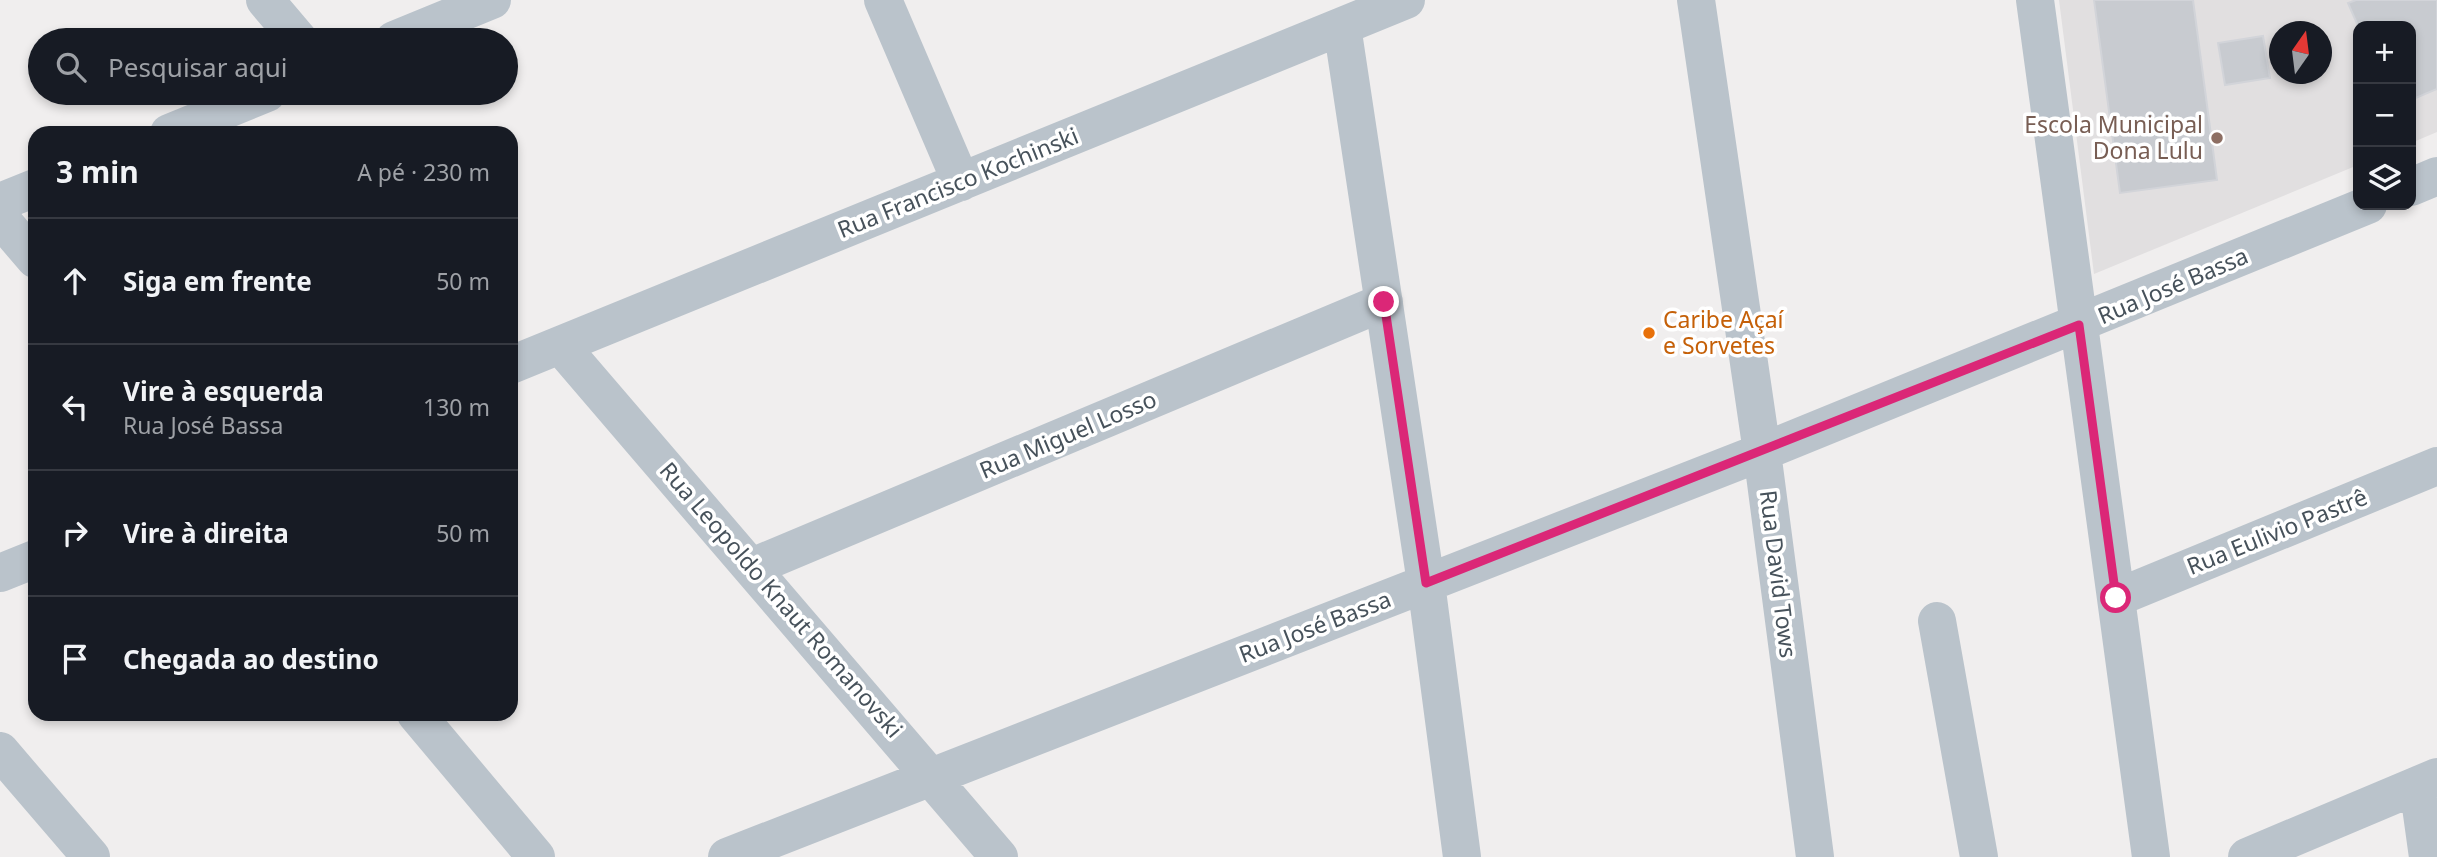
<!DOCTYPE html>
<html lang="pt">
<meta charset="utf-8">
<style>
body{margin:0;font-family:"Noto Sans",sans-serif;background:#242831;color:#f1f3f6}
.controls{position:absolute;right:21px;top:21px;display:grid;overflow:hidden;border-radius:14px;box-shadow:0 4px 10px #0003}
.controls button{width:63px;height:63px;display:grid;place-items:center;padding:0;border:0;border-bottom:2px solid #363941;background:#171b24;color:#f1f3f6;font:35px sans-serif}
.compass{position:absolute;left:2269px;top:21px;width:63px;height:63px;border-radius:50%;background:#171b24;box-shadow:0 4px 10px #0003;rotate:14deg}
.stop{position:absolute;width:21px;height:21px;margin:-16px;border:5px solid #db2777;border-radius:50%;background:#fff}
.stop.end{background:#db2777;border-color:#fff;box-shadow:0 2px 7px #0008}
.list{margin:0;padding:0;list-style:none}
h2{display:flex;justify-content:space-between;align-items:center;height:91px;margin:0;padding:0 28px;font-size:30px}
h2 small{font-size:23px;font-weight:400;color:#9ea1a6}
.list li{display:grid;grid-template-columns:46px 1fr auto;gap:21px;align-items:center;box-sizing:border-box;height:126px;padding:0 28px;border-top:2px solid #363941}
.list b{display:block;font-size:26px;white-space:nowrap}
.list p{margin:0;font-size:23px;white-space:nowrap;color:#9ea1a6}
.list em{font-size:23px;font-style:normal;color:#9ea1a6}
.icon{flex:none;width:38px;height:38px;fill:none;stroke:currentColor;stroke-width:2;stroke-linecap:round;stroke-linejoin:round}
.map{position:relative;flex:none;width:2437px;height:857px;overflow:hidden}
.search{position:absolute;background:#171b24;box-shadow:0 4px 10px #0003;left:28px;top:28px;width:490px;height:77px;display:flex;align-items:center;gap:18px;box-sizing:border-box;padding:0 24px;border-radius:38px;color:#9ea1a6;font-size:26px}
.panel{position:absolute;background:#171b24;box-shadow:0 4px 10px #0003;left:28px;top:126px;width:490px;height:595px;border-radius:21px}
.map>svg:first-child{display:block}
</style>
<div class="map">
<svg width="2437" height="857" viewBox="0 0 2437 857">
<rect width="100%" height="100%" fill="#f0eeee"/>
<path fill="#e1dfe0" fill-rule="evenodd" d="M2059,0H2437V132L2411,143V26H2358V165L2094,274ZM2280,32H2322V74H2280Z"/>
<path fill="#c8cbd0" stroke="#d2d4d9" stroke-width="2" d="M2094,0H2193L2217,180L2120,193Z
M2356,0H2437V89L2411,100V26H2358L2348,3Z
M2263,36L2270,78L2225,85L2218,43Z"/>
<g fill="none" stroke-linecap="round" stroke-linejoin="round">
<path stroke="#bac3cb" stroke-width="38" d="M265,0L299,40
M883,0L961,182
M1696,0L1762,452L1815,857
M2035,0L2151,857
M1342,26L1426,583L1462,857
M394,40L492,0
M169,133L267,93
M2411,187L2437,176
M0,202L35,188
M0,218L35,259
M560,345L999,857
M511,365L1406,0
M752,567L1384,302
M0,573L35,559
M2116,598L2437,466
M1937,621L1979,857
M416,714L536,857
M0,751L91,857
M2418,785L2428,857
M727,857L1762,452L2368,205
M2247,857L2437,777"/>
</g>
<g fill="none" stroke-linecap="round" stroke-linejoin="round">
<path stroke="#db2777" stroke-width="9" d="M1384,302L1426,583L2079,325L2116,598"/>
</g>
<circle fill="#8d6e63" stroke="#fff" stroke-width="2.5" cx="2217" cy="138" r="7"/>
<circle fill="#e8710a" stroke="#fff" stroke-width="2.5" cx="1649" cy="333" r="7"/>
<g text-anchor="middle" stroke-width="7" stroke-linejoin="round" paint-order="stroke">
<g font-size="23" fill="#785e54" stroke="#fff" text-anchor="end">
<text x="2203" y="133">Escola Municipal<tspan x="2203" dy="26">Dona Lulu</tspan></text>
</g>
<g font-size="23" fill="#47525b" stroke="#fff">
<text transform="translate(958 183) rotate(-22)" y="8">Rua Francisco Kochinski</text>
<text transform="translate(2173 286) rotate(-23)" y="8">Rua José Bassa</text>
<text transform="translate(1068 435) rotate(-23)" y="8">Rua Miguel Losso</text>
<text transform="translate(2277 532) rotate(-22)" y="8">Rua Eulivio Pastrê</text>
<text transform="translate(1778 574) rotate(83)" y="8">Rua David Tows</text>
<text transform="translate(781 600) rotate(49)" y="8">Rua Leopoldo Knaut Romanovski</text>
<text transform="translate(1315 627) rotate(-21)" y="8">Rua José Bassa</text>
</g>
<g font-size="23" fill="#c56008" stroke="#fff" text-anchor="start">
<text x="1663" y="328">Caribe Açaí<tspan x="1663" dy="26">e Sorvetes</tspan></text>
</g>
</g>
</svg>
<div class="controls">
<button>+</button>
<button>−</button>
<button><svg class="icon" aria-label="layers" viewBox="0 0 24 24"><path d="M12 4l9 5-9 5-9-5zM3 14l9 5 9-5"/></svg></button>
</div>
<svg class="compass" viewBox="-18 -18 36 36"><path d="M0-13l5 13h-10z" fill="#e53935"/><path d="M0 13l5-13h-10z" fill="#9ea1a6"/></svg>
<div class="stop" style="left:2116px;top:598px"></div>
<div class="stop end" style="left:1384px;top:302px"></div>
<div class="search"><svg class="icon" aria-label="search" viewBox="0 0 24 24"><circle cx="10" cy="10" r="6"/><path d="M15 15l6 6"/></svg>Pesquisar aqui</div>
<section class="panel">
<h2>3 min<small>A pé · 230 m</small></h2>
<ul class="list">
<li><svg class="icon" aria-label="ahead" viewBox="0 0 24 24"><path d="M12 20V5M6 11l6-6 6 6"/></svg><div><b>Siga em frente</b></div><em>50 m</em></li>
<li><svg class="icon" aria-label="left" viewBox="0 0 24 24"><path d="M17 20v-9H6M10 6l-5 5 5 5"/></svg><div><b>Vire à esquerda</b><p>Rua José Bassa</p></div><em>130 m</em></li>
<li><svg class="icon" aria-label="right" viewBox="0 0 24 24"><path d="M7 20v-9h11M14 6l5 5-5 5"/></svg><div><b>Vire à direita</b></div><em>50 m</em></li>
<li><svg class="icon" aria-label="arrive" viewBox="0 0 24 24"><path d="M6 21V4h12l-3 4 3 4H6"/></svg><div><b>Chegada ao destino</b></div></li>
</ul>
</section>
</div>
